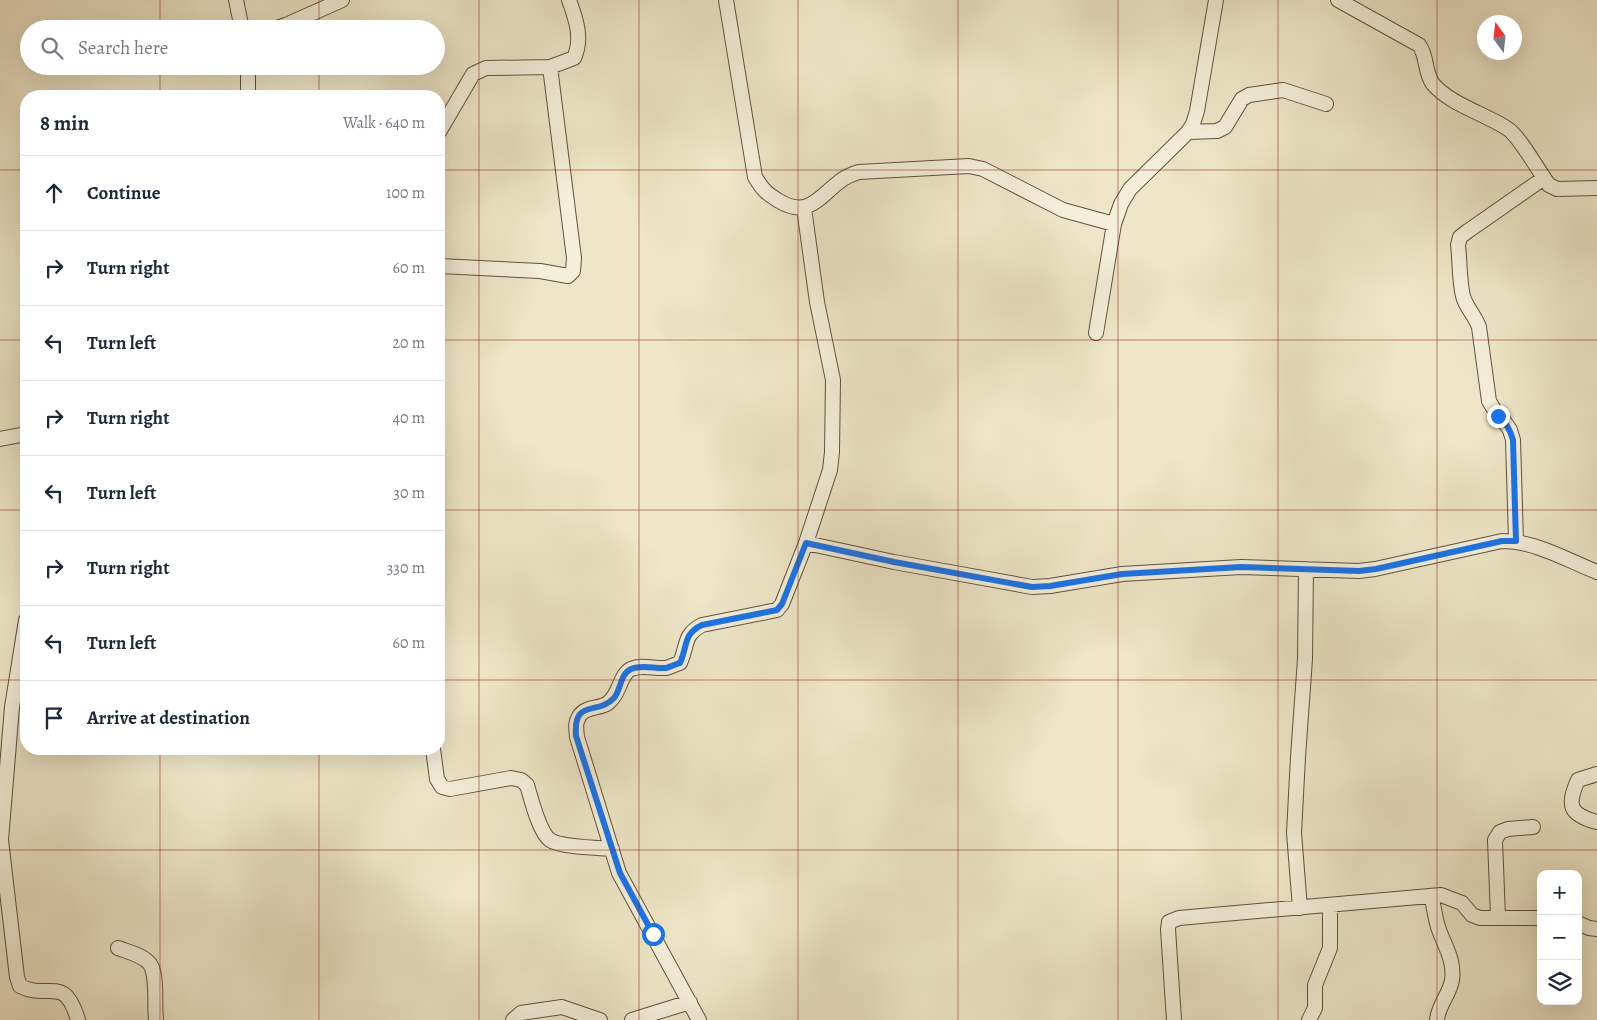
<!DOCTYPE html>
<meta charset="utf-8">
<style>
body{margin:0;font-family:Alegreya,serif;background:#f2f2f3;color:#1f2937}
.controls{position:absolute;right:15px;bottom:15px;display:grid;overflow:hidden;border-radius:10px;box-shadow:0 5px 20px #0002}
.controls button{width:45px;height:45px;display:grid;place-items:center;padding:0;border:0;border-bottom:1px solid #e0e1e3;background:#fff;color:#1f2937;font:25px sans-serif}
.compass{position:absolute;left:1477px;top:15px;width:45px;height:45px;border-radius:50%;background:#fff;box-shadow:0 5px 20px #0002;rotate:345deg}
.stop{position:absolute;width:15px;height:15px;margin:-11px;border:4px solid #1a73e8;border-radius:50%;background:#fff}
.stop.end{background:#1a73e8;border-color:#fff;box-shadow:0 1px 5px #0008}
.list{margin:0;padding:0;list-style:none}
h2{display:flex;justify-content:space-between;align-items:center;height:65px;margin:0;padding:0 20px;font-size:21px}
h2 small{font-size:16px;font-weight:400;color:#747a83}
.list li{display:grid;grid-template-columns:32px 1fr auto;gap:15px;align-items:center;box-sizing:border-box;height:75px;padding:0 20px;border-top:1px solid #e0e1e3}
.list b{display:block;font-size:19px;white-space:nowrap}
.list em{font-size:16px;font-style:normal;color:#747a83}
.icon{flex:none;width:28px;height:28px;fill:none;stroke:currentColor;stroke-width:2;stroke-linecap:round;stroke-linejoin:round}
.map{position:relative;flex:none;width:1597px;height:1020px;overflow:hidden}
.search{position:absolute;background:#fff;box-shadow:0 5px 20px #0002;left:20px;top:20px;width:425px;height:55px;display:flex;align-items:center;gap:12px;box-sizing:border-box;padding:0 18px;border-radius:28px;color:#747a83;font-size:19px}
.panel{position:absolute;background:#fff;box-shadow:0 5px 20px #0002;left:20px;top:90px;width:425px;height:665px;border-radius:20px}
.map>svg:first-child{display:block}
</style>
<div class="map">
<svg width="1597" height="1020" viewBox="0 0 1597 1020">
<rect width="100%" height="100%" fill="#eee6c8"/>
<filter id="stains"><feTurbulence type="fractalNoise" baseFrequency=".004" numOctaves="4"/><feColorMatrix values="0 0 0 0 .2 0 0 0 0 .09 0 0 0 0 .02 0 0 0 .5 -.17"/></filter>
<radialGradient id="worn" r=".72"><stop offset=".6" stop-color="#630" stop-opacity="0"/><stop offset="1" stop-color="#630" stop-opacity=".3"/></radialGradient>
<g fill="none" stroke-linecap="round" stroke-linejoin="round">
<g stroke="#5d5240" stroke-width="16">
<path id="minor" d="M236,0L242,29
M726,0L755,177C763,190 766,193 779,201C808,218 818,198 839,182C845,177 852,174 859,172L969,166L983,169L1063,210L1114,224
M1338,0L1419,45C1428,57 1424,72 1433,84C1451,105 1486,114 1508,129C1520,137 1539,172 1549,185L1557,189L1597,188
M273,29L286,25L342,0
M248,66V96
M439,132L473,74L486,68L550,67L574,58C583,39 576,19 569,0
M1188,132L1217,131L1225,127L1242,99L1249,95L1283,90L1326,104
M439,266L540,271L568,276L573,271L574,258L550,67
M1096,333L1114,224L1121,204L1130,189L1188,132L1193,124L1197,111L1216,0
M0,439L26,434
M1516,541L1513,440L1510,430L1504,421L1498,416L1489,401L1479,327C1475,315 1466,308 1463,296C1459,280 1460,261 1458,245L1460,237L1468,231L1544,178
M806,543L894,562L1032,587L1050,586L1122,574L1241,567L1359,571L1375,569L1502,541C1535,541 1567,560 1597,572
M26,620L12,707L1,840L17,977L20,986C49,1001 64,973 78,1020
M433,749L437,779L442,787L450,789L511,778L521,780L527,785C531,798 539,832 550,840C560,847 598,848 612,849
M1597,774L1578,780C1566,806 1570,815 1597,822
M1431,896C1434,906 1435,917 1438,927C1444,945 1455,960 1452,980C1450,994 1438,1005 1437,1020
M1300,908L1294,833L1298,757L1305,659L1306,569
M1498,917L1495,840L1500,832L1508,829L1533,827
M1578,923L1589,928L1597,929
M118,948C128,952 143,955 150,964C158,976 154,1005 156,1020
M513,1020L521,1013L562,1007L600,1020
M632,1020L690,1002
M699,1020L619,873L577,737C576,728 575,722 580,715C587,706 600,709 608,703C620,694 620,674 631,669C643,664 654,669 666,668C670,667 676,664 680,663C688,645 683,635 702,625L777,610L782,604L806,543L830,470L832,452L833,380L817,302L804,208
M1174,1020L1168,929L1169,922L1179,918L1441,895L1462,903L1472,915L1480,918H1541
M1309,1020L1315,1008V985L1330,948V905"/>
</g>
<use href="#minor" stroke="#f4efdb" stroke-width="14"/>
</g>
<g fill="none" stroke-linecap="round" stroke-linejoin="round">
<path stroke="#1a73e8" stroke-width="6" d="M653,934L620,873L576,736C573,698 597,716 614,698C621,690 620,674 631,669C643,664 654,669 666,668C670,667 676,664 680,663C688,645 683,634 702,625L777,610L782,604L806,543L894,562L1032,587L1050,586L1122,574L1241,567L1359,571L1376,569L1502,541H1516L1513,440C1510,429 1506,422 1498,416"/>
</g>
<path fill="none" stroke="#8f2418" stroke-width="1" stroke-opacity="0.55" d="M160,0V29M319,0V29M479,0V1020M639,0V1020M798,0V1020M958,0V1020M1118,0V1020M1278,0V1020M1437,0V1020M160,66V96M319,66V96M0,170H26M439,170H1597M0,340H26M439,340H1597M0,510H26M439,510H1597M0,680H26M439,680H1597M160,749V1020M319,749V1020M0,850H1597"/>
<rect width="100%" height="100%" filter="url(#stains)"/>
<rect width="100%" height="100%" fill="url(#worn)"/>
</svg>
<div class="controls">
<button>+</button>
<button>−</button>
<button><svg class="icon" aria-label="layers" viewBox="0 0 24 24"><path d="M12 4l9 5-9 5-9-5zM3 14l9 5 9-5"/></svg></button>
</div>
<svg class="compass" viewBox="-18 -18 36 36"><path d="M0-13l5 13h-10z" fill="#e53935"/><path d="M0 13l5-13h-10z" fill="#747a83"/></svg>
<div class="stop" style="left:653px;top:934px"></div>
<div class="stop end" style="left:1498px;top:416px"></div>
<div class="search"><svg class="icon" aria-label="search" viewBox="0 0 24 24"><circle cx="10" cy="10" r="6"/><path d="M15 15l6 6"/></svg>Search here</div>
<section class="panel">
<h2>8 min<small>Walk · 640 m</small></h2>
<ul class="list">
<li><svg class="icon" aria-label="ahead" viewBox="0 0 24 24"><path d="M12 20V5M6 11l6-6 6 6"/></svg><div><b>Continue</b></div><em>100 m</em></li>
<li><svg class="icon" aria-label="right" viewBox="0 0 24 24"><path d="M7 20v-9h11M14 6l5 5-5 5"/></svg><div><b>Turn right</b></div><em>60 m</em></li>
<li><svg class="icon" aria-label="left" viewBox="0 0 24 24"><path d="M17 20v-9H6M10 6l-5 5 5 5"/></svg><div><b>Turn left</b></div><em>20 m</em></li>
<li><svg class="icon" aria-label="right" viewBox="0 0 24 24"><path d="M7 20v-9h11M14 6l5 5-5 5"/></svg><div><b>Turn right</b></div><em>40 m</em></li>
<li><svg class="icon" aria-label="left" viewBox="0 0 24 24"><path d="M17 20v-9H6M10 6l-5 5 5 5"/></svg><div><b>Turn left</b></div><em>30 m</em></li>
<li><svg class="icon" aria-label="right" viewBox="0 0 24 24"><path d="M7 20v-9h11M14 6l5 5-5 5"/></svg><div><b>Turn right</b></div><em>330 m</em></li>
<li><svg class="icon" aria-label="left" viewBox="0 0 24 24"><path d="M17 20v-9H6M10 6l-5 5 5 5"/></svg><div><b>Turn left</b></div><em>60 m</em></li>
<li><svg class="icon" aria-label="arrive" viewBox="0 0 24 24"><path d="M6 21V4h12l-3 4 3 4H6"/></svg><div><b>Arrive at destination</b></div></li>
</ul>
</section>
</div>
